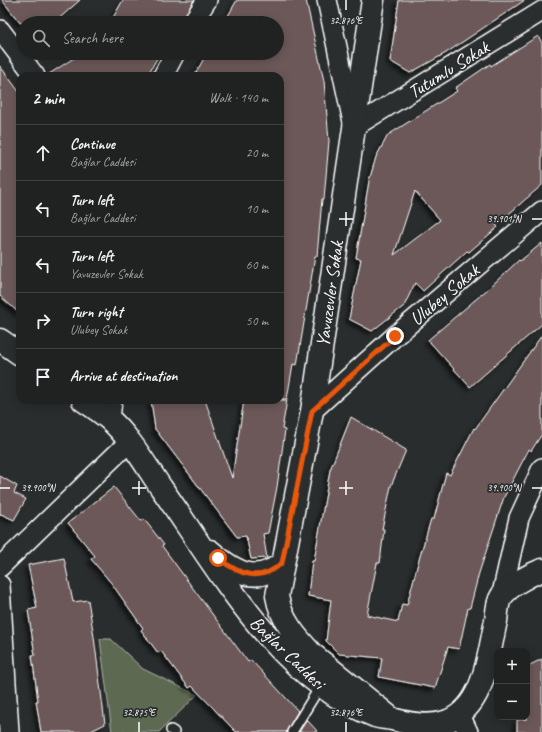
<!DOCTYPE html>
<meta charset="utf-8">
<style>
body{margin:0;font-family:Caveat,sans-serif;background:#2d2f2f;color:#f1f3f6}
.controls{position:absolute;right:12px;bottom:12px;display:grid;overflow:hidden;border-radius:8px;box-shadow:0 2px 10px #0003}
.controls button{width:36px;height:36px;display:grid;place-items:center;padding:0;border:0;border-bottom:1px solid #3d3f40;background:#202222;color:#f1f3f6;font:20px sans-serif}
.stop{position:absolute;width:12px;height:12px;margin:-9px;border:3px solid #ea580c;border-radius:50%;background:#fff}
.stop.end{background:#ea580c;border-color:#fff;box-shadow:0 1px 4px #0008}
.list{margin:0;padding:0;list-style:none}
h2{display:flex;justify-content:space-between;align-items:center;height:52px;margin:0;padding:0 16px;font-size:17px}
h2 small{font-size:13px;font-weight:400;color:#a2a4a5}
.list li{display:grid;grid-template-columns:26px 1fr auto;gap:12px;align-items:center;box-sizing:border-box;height:56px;padding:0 16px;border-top:1px solid #3d3f40}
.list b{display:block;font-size:15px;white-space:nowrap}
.list p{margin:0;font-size:13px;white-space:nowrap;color:#a2a4a5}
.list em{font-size:13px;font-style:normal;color:#a2a4a5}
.icon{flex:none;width:22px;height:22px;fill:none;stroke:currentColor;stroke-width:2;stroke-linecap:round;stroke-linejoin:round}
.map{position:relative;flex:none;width:542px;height:732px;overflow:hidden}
.search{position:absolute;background:#202222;box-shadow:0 2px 10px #0003;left:16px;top:16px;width:268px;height:44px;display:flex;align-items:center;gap:10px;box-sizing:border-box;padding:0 14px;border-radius:22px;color:#a2a4a5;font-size:15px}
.panel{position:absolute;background:#202222;box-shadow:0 2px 10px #0003;left:16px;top:72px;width:268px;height:332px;border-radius:12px}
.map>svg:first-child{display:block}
</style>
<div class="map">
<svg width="542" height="732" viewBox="0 0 542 732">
<defs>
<filter id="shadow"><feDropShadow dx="-3.5" dy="3.5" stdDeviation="2" flood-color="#0009"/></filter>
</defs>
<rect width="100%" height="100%" fill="#2a2d2e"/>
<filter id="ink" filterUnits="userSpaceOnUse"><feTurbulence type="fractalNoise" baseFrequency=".025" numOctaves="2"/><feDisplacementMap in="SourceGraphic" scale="8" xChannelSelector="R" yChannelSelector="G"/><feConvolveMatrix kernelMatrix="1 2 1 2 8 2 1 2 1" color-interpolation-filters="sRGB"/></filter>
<g filter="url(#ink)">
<path fill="#5d6951" stroke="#aeb4a8" d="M100,639H111L143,669L197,695L159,732H112Z"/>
<path fill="#6c5959" stroke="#fff" fill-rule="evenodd" filter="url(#shadow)" d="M2,0H80L54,23H20Z
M123,0H194L181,23H110Z
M237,0H306L324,81L329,141L324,199H322L317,256H315L297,365L293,364L287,399H280V76H194L207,53H277V23H224Z
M399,0H525L446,53L410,73L390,61Z
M538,36L542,43V185L496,225L498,227L469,252L467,251L423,291L415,283L404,306L372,331L349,319L361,259L356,258L369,181L376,157L388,135L457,91L455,88L490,64L491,66ZM415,191L440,220L394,255Z
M88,53H160L147,76H46L77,56Z
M0,66L20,93V314L0,296Z
M542,243V324L470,387L428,340L489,288L519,260L520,261Z
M542,335V434L531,451L529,449L504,497L479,573L470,608H468L459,649L448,647L435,688L379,677L382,658L339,654L326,641L331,600L308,596L312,561H314L330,470L351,417L406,450L391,486L382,529H384L380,563H377L367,615L398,622L402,604L407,605L418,563L431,519H434L446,473L450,475L474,428L475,429Z
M151,400H205L232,478L244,400H287L282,429L285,430L277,487L268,533L263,534L267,558L251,559L246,536L237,537L155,429Z
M0,476L17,486L14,493L26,499L14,520L1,514L0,516Z
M114,487L141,521L144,519L164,545L162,546L195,591L248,662L251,660L298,711L286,732H236L192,686L189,688L161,651L158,653L141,630L143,628L112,584L91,559L95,556L68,523Z
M64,558L73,602L88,600L94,637L105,724L89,732H41L36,701H38L32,655H35L28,610L37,608L28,565Z
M542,659V732H517V720L527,719L528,666Z
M307,720L318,732H299Z"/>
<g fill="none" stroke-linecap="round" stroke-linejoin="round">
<g stroke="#fff" stroke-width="12">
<path id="lane" d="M171,730L174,732
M292,732L321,685"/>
</g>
<g stroke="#fff" stroke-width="22">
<path id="street" d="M327,0L354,127L542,11
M192,23L207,0
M0,30L35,76
M163,76L175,53
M312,411L395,336L542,211
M110,420L112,400
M0,567L129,442
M0,585L9,732
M501,598L519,518L542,468
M460,715L468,732"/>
</g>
<g stroke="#fff" stroke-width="25">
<path id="secondary" d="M373,0L312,411L277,596C281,620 296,637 312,654L392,719
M0,340L20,354
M83,400C92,406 101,412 109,419C130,437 146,466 162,489C219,570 278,679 375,716C381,718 387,718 392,719C410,724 430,728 448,721C485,706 488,655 496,621C497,614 497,603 501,597C510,585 529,575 542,570
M210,551C233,571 256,586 282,563"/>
</g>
<use href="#lane" stroke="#2a2d2e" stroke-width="9"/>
<use href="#street" stroke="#2a2d2e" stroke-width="19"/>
<use href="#secondary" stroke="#2a2d2e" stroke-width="22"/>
</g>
</g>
<g fill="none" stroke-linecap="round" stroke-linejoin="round" filter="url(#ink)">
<path stroke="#ea580c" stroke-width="5" d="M218,558C240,575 260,583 282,563L312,411L395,336"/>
</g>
<path fill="none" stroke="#fff" stroke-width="1.5" d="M346,0V10M346,212V226M339,219H353M532,219H542M139,481V495M346,481V495M0,488H10M132,488H146M339,488H353M532,488H542M139,722V732M346,722V732"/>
<g text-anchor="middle" stroke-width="3.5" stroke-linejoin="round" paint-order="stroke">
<g font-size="19" fill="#fff" stroke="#2a2d2e">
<text transform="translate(448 69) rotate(-32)" y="7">Tutumlu Sokak</text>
<text transform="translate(329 294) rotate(-82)" y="7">Yavuzevler Sokak</text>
<text transform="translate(444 294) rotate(-40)" y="7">Ulubey Sokak</text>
<text transform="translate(288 652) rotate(44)" y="7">Bağlar Caddesi</text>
</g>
</g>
<g font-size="10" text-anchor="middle" fill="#fff" stroke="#2a2d2e" stroke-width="3.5" stroke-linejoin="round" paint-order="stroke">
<text x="346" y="24">32.876°E</text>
<text x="504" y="222">39.901°N</text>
<text x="38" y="491">39.900°N</text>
<text x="504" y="491">39.900°N</text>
<text x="139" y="716">32.875°E</text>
<text x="346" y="716">32.876°E</text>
</g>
</svg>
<div class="controls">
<button>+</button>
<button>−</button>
</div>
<div class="stop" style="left:218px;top:558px"></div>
<div class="stop end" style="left:395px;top:336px"></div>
<div class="search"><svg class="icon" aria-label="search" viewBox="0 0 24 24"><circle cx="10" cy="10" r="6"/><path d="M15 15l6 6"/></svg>Search here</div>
<section class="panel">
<h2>2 min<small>Walk · 140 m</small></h2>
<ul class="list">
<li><svg class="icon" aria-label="ahead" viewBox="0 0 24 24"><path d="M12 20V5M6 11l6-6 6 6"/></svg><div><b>Continue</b><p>Bağlar Caddesi</p></div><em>20 m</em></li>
<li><svg class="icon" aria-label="left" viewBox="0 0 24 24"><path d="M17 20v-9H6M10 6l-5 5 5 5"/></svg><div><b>Turn left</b><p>Bağlar Caddesi</p></div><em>10 m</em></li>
<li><svg class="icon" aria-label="left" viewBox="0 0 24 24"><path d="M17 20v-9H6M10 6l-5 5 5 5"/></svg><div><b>Turn left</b><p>Yavuzevler Sokak</p></div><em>60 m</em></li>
<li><svg class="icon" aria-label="right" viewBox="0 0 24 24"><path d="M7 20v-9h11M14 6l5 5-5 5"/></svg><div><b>Turn right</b><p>Ulubey Sokak</p></div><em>50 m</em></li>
<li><svg class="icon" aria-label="arrive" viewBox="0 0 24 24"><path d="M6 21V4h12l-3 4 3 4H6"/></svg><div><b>Arrive at destination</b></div></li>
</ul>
</section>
</div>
